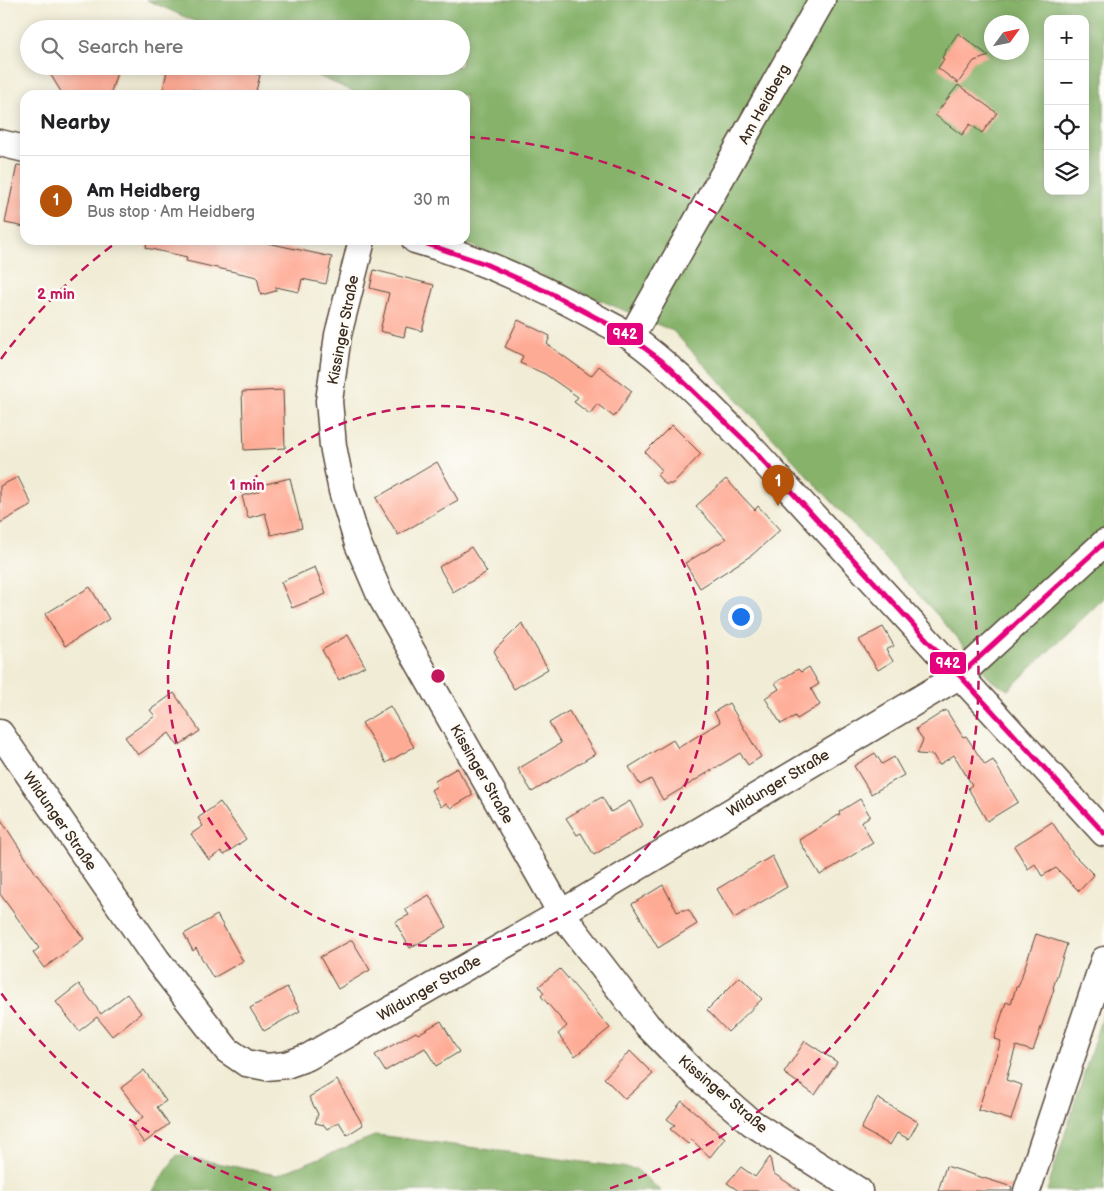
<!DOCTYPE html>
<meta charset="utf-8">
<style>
body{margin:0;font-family:"Balsamiq Sans",sans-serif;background:#f6f6f6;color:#202124}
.controls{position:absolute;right:15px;top:15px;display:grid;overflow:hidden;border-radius:10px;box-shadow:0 2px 12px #0003}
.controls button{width:45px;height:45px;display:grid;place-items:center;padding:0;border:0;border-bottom:1px solid #e0e0e0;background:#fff;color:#202124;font:25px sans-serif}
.compass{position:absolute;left:984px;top:15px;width:45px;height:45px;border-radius:50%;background:#fff;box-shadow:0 2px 12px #0003;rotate:57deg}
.you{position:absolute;left:740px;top:616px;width:18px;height:18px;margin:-12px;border:4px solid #fff;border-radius:50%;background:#1a73e8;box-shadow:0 0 0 8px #1a73e833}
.badge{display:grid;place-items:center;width:32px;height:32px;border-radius:50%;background:#b45309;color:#fff;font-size:16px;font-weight:700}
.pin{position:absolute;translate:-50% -41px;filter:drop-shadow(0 1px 2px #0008)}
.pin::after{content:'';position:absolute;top:26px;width:18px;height:15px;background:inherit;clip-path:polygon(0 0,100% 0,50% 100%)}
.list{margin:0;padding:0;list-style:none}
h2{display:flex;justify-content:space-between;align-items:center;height:65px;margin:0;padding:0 20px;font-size:21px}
h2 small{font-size:16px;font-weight:400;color:#757577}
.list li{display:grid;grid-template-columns:32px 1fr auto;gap:15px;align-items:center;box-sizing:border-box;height:90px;padding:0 20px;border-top:1px solid #e0e0e0}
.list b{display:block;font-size:19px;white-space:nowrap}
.list p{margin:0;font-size:16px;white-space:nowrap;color:#757577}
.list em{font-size:16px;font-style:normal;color:#757577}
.icon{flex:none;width:28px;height:28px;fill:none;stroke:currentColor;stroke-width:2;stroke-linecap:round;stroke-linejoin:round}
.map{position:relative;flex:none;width:1104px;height:1191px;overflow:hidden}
.search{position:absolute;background:#fff;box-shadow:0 2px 12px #0003;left:20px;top:20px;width:450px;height:55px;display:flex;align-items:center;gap:12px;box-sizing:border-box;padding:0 18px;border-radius:28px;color:#757577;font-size:19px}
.panel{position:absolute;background:#fff;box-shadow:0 2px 12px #0003;left:20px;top:90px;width:450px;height:155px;border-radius:15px}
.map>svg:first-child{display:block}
</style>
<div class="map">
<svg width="1104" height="1191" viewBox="0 0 1104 1191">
<rect width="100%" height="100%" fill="#fdfcf7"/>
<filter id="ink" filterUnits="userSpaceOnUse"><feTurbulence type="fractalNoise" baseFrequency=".02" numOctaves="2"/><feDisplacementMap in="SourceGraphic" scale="10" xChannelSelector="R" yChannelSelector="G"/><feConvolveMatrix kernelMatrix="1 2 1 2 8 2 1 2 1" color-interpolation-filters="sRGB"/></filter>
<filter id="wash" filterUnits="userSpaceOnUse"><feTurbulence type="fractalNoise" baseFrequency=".0096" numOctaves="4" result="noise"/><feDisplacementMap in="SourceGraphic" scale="20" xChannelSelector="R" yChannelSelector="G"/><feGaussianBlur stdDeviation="1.12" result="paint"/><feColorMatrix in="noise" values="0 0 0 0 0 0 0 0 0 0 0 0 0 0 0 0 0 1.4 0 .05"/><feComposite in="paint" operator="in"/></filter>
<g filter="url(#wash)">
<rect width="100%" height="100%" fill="#f1ecd5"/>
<path fill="#86b26b" stroke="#606e44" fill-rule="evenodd" d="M147,0H1104V598L1008,690L992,681L942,620L673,331L458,240H465V95H361L296,66H461V29H212ZM1048,19H1085V191H1048ZM992,22H1022V52H992Z
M1104,1010V1191H1047Z
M377,1135L636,1169L661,1191H153L177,1155L277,1175Z"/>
<g id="blocks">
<path fill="#feab95" d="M958,33L989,56L974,61L958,83L938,68L944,59L942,58L946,50Z
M59,66H119L110,95H63L49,72Z
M168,66H222L260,75L255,95H218L190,89L189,95H162Z
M958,85L997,113L982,133L970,124L962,135L935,115Z
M17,165L25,166V227L5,223Z
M147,240H254L332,257L326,284L302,279L299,292L276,287V291L261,295L257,277L186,261L187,257L146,248Z
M374,270L434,285L422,331L406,327L404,337L380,331L389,293L370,288Z
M518,320L550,336L547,344L591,376L599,366L632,391L614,417L597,404L590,414L574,402L578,397L545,374L520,363L523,356L505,347Z
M283,390L285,448L244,450L242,392Z
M672,425L701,454L672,484H665L657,475L662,470L645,452Z
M437,462L458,500L398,535L376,498Z
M18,477L32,505L0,523V486Z
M290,478L302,528L271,535L265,513L248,518L242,496L260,491L258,486Z
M726,479L755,510L758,506L780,530L752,555L700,588L685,563L726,539L696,506Z
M471,547L487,572L453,592L439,567Z
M315,567L326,594L292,608L281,582Z
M90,587L109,619L65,646L45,614Z
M522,623L548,669L514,689L496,659L498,658L494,651Z
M883,627L894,646L886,650L893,661L878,670L859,640Z
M348,635L365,666L339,680L322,650Z
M809,667L819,684L811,689L820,705L797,719L795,716L781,724L765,698L779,689L775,683L798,669L801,672Z
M174,693L200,731L178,746L169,733L138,755L125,737L155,716L150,710Z
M729,703L761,757L748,765L740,753L663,800L651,779L640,785L629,767L673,740L678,748L720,722L714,712Z
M390,706L414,747L386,763L362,723Z
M946,710L963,737L966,736L985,765L993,760L1018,802L987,821L968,788L972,785L954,755L939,765L933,755L917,754L923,740L916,729Z
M569,711L595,754L532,792L518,769L561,743L549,723Z
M875,753L882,764L894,757L904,775L871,794L854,766Z
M457,768L473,795L451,808L446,803L441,807L431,790L437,786L435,781Z
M602,797L611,812L630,801L643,825L594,855L581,833L577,835L566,818Z
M860,799L870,816L861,822L873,843L820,875L799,840L840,814L839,812Z
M220,802L246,839L224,855L221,851L209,860L191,834L203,826L198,818Z
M0,818L35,872L84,939L44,968L33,953L39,948L0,894Z
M1052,822L1073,854L1094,875L1079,891L1056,868L1042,876L1035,864L1028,869L1014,846Z
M772,856L787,887L734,918L717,889Z
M663,885L677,912L682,910H689L697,924L658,948L632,904Z
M429,895L447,927L410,948L395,922L409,915L405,909Z
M217,915L243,961L213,978L196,948L193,951L184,934Z
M1036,934L1067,944L1053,988L1054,989L1033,1051L1016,1046L1006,1080L1022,1085L1011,1120L978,1110L1001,1041L994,1039L1006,1002L1011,1004L1016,987H1018Z
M352,940L370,970L338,989L320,957Z
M560,969L610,1028L575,1056L558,1034L567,1026L541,996L544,993L539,986Z
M740,977L762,999L728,1032L707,1010Z
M79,984L101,1014L127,994L141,1013L112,1036L97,1017L79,1031L56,1002Z
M287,987L300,1011L264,1031L250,1008Z
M441,1021L459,1052L436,1066L425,1048L385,1071L375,1055L416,1032L418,1034Z
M805,1041L837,1062L815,1095L784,1073Z
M630,1051L653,1074L625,1099L604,1078Z
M144,1070L166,1101L157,1107L169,1124L144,1143L132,1126L143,1117L121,1088Z
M337,1080L363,1125L347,1135L339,1122L327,1129L324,1125L315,1123L318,1114L309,1097Z
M877,1098L918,1122L909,1139L897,1133L890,1145L861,1129Z
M682,1101L725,1138L710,1157L692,1140L688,1144L670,1129L675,1125L667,1119Z
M770,1157L773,1173L800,1191H739L727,1183L741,1167L755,1177Z
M946,1166L1012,1187L1011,1191H938Z"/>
</g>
</g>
<g filter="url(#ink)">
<use href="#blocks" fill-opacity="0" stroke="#564739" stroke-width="1"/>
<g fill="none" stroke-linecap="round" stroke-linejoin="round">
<g stroke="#564739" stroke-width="29">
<path id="minor" d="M0,143L25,149
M362,240L338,335L329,401L333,446L342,491L358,544L380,595L561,913L647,1025L698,1077L752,1123L859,1191
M415,240C476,257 537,285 592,315C605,323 620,329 632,338C673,367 708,405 744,440L1104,833
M631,337L822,0
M0,733L157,960L227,1050L246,1063L266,1067L286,1065L308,1057L561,913L960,675L1104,543
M1027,1191L1104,960"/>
</g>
<use href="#minor" stroke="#fff" stroke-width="26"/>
<g stroke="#fdfcf7" stroke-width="9">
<path id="bus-1" d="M415,240L483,263L550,293L623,332L662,361L744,440L1104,833
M960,675L1104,543"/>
</g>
<use href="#bus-1" stroke="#e5007d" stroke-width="5"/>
</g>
</g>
<g fill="none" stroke="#c2185b" stroke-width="2.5" stroke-dasharray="9 6">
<circle cx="438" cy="676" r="270"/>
<path d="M271 1190A540 540 0 0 1 1 993M1 359A540 540 0 0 1 117 242M466 137A540 540 0 0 1 605 1190"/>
</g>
<g text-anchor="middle" stroke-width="5" stroke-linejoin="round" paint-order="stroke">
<g font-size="15" fill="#3b2a1e" stroke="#fdfcf7">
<text transform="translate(764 104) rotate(-61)" y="5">Am Heidberg</text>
<text transform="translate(343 330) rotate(-79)" y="5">Kissinger Straße</text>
<text transform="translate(482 774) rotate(60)" y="5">Kissinger Straße</text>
<text transform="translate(778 783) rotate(-31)" y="5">Wildunger Straße</text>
<text transform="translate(60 821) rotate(55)" y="5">Wildunger Straße</text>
<text transform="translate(429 988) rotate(-30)" y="5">Wildunger Straße</text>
<text transform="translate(723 1094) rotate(40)" y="5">Kissinger Straße</text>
</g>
</g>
<circle cx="438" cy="676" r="8" fill="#c2185b" stroke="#fdfcf7" stroke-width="2.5"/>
<g font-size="15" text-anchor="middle" font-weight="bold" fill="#c2185b" stroke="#fdfcf7" stroke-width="5" stroke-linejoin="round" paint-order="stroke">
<text x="56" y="299">2 min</text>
<text x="247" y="490">1 min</text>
</g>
<g stroke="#fdfcf7" stroke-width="2">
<rect x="606" y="322" width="38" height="24" rx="5" fill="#e5007d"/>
<rect x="929" y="651" width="38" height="24" rx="5" fill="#e5007d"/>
</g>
<g font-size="14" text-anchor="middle" font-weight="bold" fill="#fff">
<text x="625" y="339">942</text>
<text x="948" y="668">942</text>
</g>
</svg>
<div class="controls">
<button>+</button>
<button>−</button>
<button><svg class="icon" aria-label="locate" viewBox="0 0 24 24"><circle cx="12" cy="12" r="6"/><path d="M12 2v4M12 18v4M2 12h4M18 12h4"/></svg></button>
<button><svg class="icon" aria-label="layers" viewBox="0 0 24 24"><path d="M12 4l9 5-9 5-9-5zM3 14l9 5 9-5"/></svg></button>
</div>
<svg class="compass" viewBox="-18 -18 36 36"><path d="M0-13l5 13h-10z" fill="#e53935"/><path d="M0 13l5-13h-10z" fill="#757577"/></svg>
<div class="you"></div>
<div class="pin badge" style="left:778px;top:506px">1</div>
<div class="search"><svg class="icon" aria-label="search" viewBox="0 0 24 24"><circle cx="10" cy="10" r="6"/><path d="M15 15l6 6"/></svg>Search here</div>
<section class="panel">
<h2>Nearby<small></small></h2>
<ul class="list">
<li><span class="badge">1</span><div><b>Am Heidberg</b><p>Bus stop · Am Heidberg</p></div><em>30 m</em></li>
</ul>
</section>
</div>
